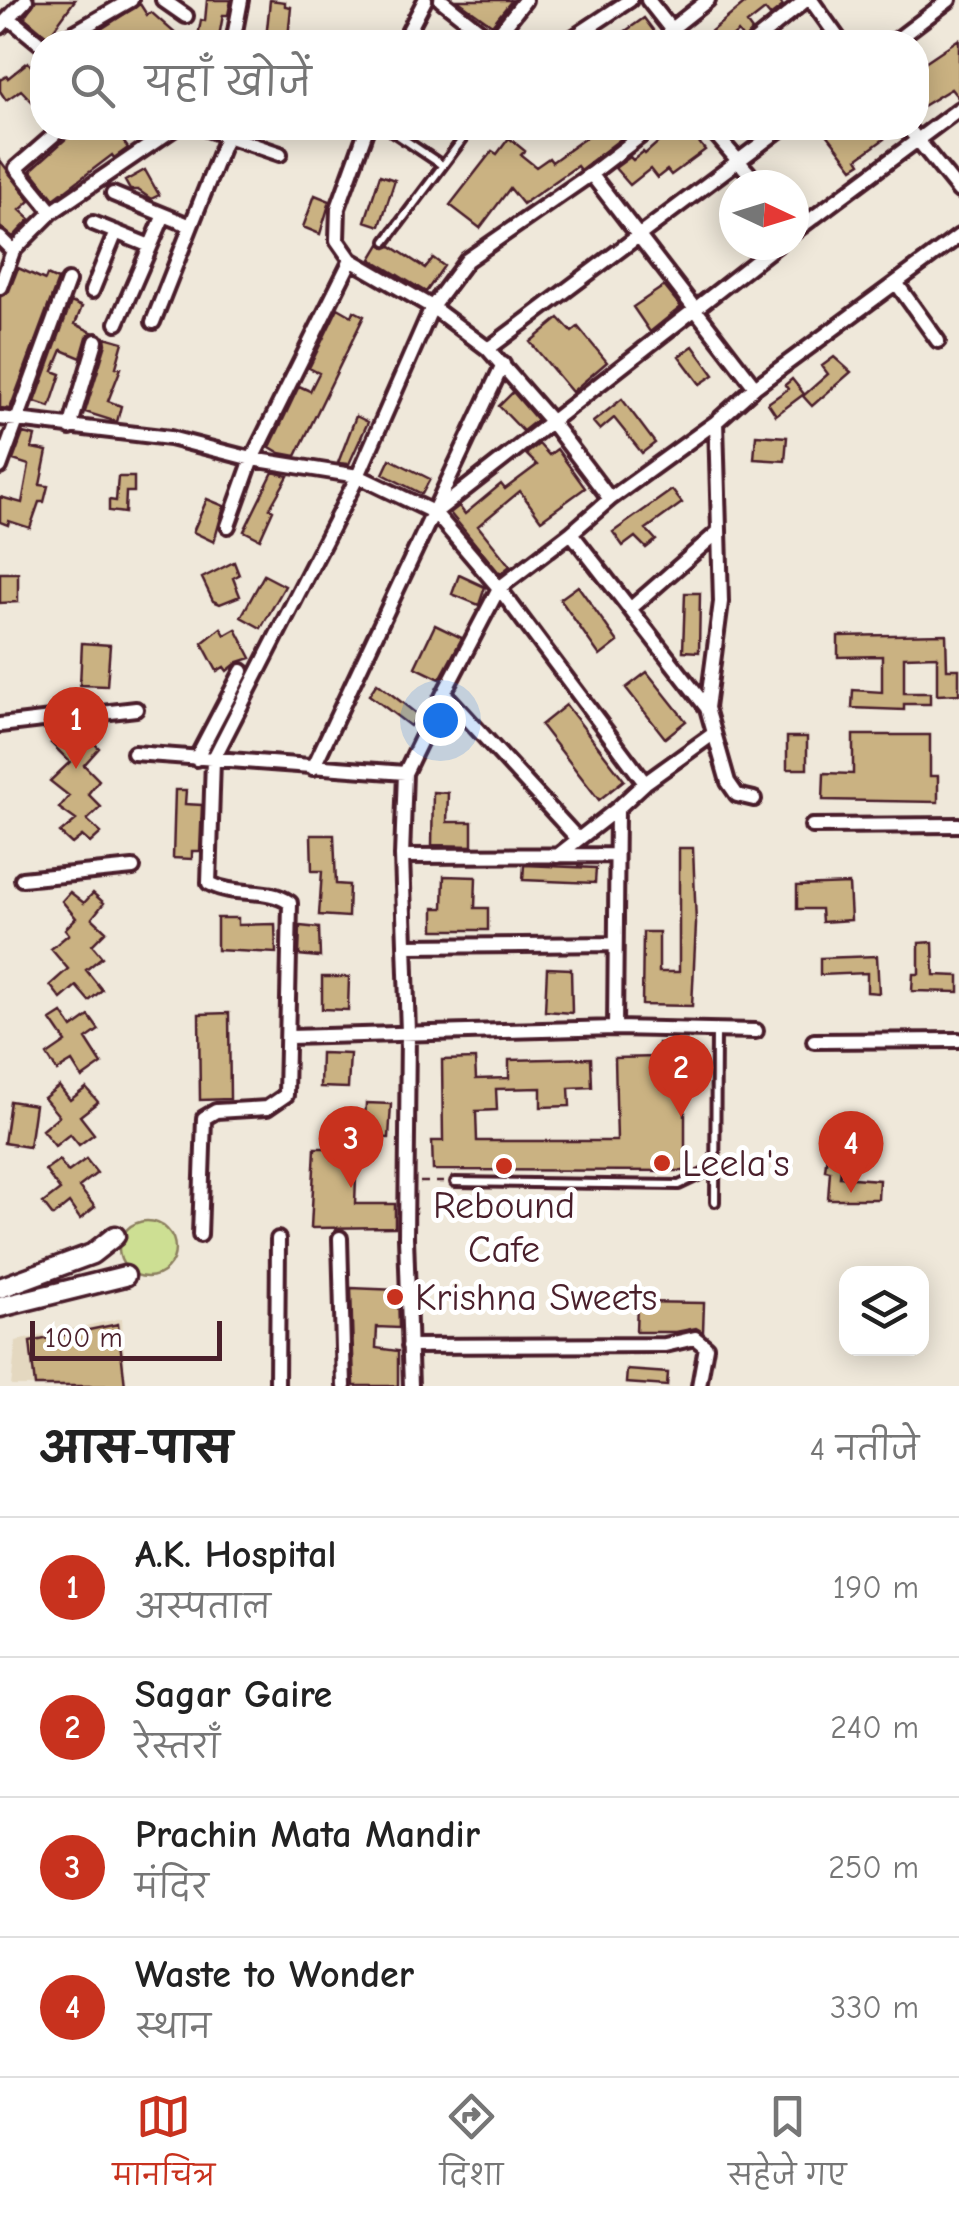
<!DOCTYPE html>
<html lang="hi">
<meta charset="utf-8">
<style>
body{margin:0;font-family:"Comic Neue","Playpen Sans Deva",sans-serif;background:#f2f2f2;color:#222}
.controls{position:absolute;right:30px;bottom:30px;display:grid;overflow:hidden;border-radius:20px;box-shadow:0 5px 25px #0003}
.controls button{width:90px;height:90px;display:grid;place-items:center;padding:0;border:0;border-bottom:2px solid #e0e0e0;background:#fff;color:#222;font:50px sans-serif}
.compass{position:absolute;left:719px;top:170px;width:90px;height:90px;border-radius:50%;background:#fff;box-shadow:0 5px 25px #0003;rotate:94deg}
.scale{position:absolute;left:30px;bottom:25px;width:192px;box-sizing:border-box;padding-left:10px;border:5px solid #4a1f2b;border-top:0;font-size:28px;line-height:35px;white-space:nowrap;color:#4a1f2b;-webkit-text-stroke:8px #fff;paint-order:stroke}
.you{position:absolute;left:440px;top:720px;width:35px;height:35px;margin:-25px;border:8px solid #fff;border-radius:50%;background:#1a73e8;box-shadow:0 0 0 15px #1a73e833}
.badge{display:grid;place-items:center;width:65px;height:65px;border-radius:50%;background:#c8321e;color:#fff;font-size:32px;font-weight:700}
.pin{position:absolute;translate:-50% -82px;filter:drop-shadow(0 2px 5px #0008)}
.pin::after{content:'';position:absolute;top:52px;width:35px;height:30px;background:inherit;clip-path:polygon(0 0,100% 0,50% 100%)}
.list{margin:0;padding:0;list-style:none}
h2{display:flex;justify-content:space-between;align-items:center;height:130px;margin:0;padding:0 40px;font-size:42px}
h2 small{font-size:32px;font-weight:400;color:#767676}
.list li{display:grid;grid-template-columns:65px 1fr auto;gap:30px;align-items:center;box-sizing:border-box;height:140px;padding:0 40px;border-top:2px solid #e0e0e0}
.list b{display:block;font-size:38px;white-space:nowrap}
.list p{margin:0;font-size:32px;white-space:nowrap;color:#767676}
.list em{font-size:32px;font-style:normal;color:#767676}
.icon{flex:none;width:55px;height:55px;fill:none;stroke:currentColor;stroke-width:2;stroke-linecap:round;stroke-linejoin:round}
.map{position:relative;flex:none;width:959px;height:1386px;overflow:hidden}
.search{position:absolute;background:#fff;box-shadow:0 5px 25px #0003;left:30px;right:30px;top:30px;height:110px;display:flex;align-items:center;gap:25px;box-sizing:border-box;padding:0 35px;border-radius:40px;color:#767676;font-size:38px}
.sheet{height:690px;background:#fff}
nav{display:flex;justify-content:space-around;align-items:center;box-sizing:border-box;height:140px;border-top:2px solid #e0e0e0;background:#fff;font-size:28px;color:#767676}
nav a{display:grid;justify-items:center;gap:5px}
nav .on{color:#c8321e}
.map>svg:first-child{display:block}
</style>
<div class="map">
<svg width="959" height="1386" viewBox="0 0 959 1386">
<rect width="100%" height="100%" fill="#efe8da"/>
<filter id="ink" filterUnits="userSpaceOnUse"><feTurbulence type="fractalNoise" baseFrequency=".01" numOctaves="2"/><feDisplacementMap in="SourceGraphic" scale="20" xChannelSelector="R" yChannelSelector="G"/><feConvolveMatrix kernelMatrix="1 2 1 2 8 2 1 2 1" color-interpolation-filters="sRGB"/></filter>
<g filter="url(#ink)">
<path fill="#e4d8c0" d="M122,1318L126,1386H11L16,1341Z"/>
<path fill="#cddf93" stroke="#8c7f5f" stroke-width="2.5" d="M119 1249a28 28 0 1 1 56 0a28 28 0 1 1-56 0Z"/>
<path fill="#cab282" stroke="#4a1f2b" stroke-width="2.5" d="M36,0H75L48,37L24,17Z
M207,0H231L228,15H223L218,42H197L201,20L205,21Z
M270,0L285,2V6L291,7L288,38L266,39Z
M457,0H512L492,25Z
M749,0H779L783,6L770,16L765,10L747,24L752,31L744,40L738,32L726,42H709L704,37Z
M140,4L147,15L151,12L177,35L166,42H81Z
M644,18L662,42H610Z
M959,39V99L951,89L916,110V68Z
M28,62L42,80V112L21,90L6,100L0,91V80L7,76L8,78Z
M72,128H108L115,136L118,134L128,148L114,158L112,155L54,199L31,170L69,136Z
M599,128H635L580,170L577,166L523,204L510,188L480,228L450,205L492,151L497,154L509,138L525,151L521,155L536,167L549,158L552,162Z
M674,128H688L705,150L671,175L667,170L657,178L650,169L630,185L615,168L630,157L633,160L643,152L645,154Z
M836,128H875L884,139L858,158L861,163L853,168L827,134Z
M0,160L30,201L20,210L30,219L13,237L0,227Z
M145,170L159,195L151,199L138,190H130L125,181Z
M380,175L395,180L380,226L365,221Z
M315,195L330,201L320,234L303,227Z
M380,244L386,248L391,246L425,268L433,258L444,266L426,292L371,259Z
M18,268L45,280L47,275L58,280L10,409L0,408V297L9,291Z
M664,286L681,307L650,332L633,307Z
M71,302L82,307L75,324L92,332L87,337L81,358L62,350L53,371L61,374L50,407L35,402Z
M338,308L352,316L354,311L364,316L296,456L280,453L270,447L299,386L310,391L319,373L309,368Z
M559,318L572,332L578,327L607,362L572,392L530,342Z
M105,337L123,342L116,367L121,368L108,401L121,406L117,422L85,412L106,344Z
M693,346L714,375L700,384L679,356Z
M834,357L851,372L812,406L803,396L828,374L822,366Z
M792,379L804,394L776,415L768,403L788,389L785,385Z
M513,392L537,420L523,431L499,406Z
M622,399L655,443L642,453L614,418L600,430L593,422Z
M356,416L368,422L349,464L338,463Z
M23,433L35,436L32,448L47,451L40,485L48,486L44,502H39L30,528L9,521L8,525L0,522V497L22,503L29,465L13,460Z
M756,435L787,437L785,461L754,459Z
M539,444L549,455L557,449L585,488L541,520L520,491L478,526L510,566L500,574L450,513L459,506L465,514L501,484L505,489L537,465L526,454Z
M390,459L430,479L422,494L383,474Z
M273,472L288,476L270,508L273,510L260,539L244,531Z
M118,477H134V492H126L125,513L109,511V500L116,501Z
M672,490L682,503L646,529L656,540L646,548L635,537L623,546L613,532Z
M207,499L224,506L214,542L193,532Z
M234,562L239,575L233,578L240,596L220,604L213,601L202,578Z
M0,573H18V602L0,603Z
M264,575L285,586L261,628L241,617Z
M459,575L485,587L479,605L452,594Z
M578,586L618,642L600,656L560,599Z
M685,593H700L699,652L683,651Z
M435,625L462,638L440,679L415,667Z
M221,628L225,635L236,629L251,658L238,662L227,671L224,667L217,671L202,643Z
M946,634L947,669H959V694L937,695V656L904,657V693H930V704H904V710L852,708L853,690L882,692V656L838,657V636Z
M82,643L110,645L107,686L80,685Z
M647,672L686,721L665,738L626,688Z
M377,683L418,715L410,726L369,695Z
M566,705L624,780L599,800L541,725Z
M61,734L76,748L88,737L99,748L84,765L99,780L88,794L101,807L87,820L101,833L90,843L82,836L72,844L60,833L76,820L59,808L69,796L50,781L70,762L51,743Z
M853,735H930V776H938V802L823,800L824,773L853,774Z
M787,737H807V769H787Z
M175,790H186L185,804L202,805L200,851H192V859L173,858Z
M433,792L448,793L447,822H472V846L432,845Z
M311,835H334L336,884L349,885L348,917L319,915L322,871H312Z
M679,848H693L696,924L692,1006L642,1005L643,932H659V972H679Z
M524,865L596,868L595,883L523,880Z
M444,876L476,877L475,908H488V930H434V908H443Z
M849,884L851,920L822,922L821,909H797V886Z
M70,892L84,903L93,893L104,903L92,918L106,931L92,945L102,957L86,970L102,990L89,1001L76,986L61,999L50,985L68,969L51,949L69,934L65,929L76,918L62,901Z
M217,918H238V925L275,924L276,953L217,950Z
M300,926L319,928L320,957L299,955Z
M933,942L934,975L959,976V992L912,991L913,974H919V943Z
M877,956L879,993L867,992V973L820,975V958Z
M547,968L571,969L572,1013L545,1011Z
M322,977H349L348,1010L322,1009Z
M62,1013L72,1028L89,1016L99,1030L86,1039L102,1064L82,1078L72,1062L57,1071L47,1055L66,1042L51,1020Z
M229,1013L230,1099L200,1100L199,1014Z
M658,1043H685V1171L433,1170L432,1141H443L442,1060L475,1059L476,1079L509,1078V1060L591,1058L592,1087L569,1088L570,1106L541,1107V1088L496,1089L497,1110L476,1111L477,1141H617L615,1058L658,1057Z
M321,1053L350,1054L348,1088L320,1087Z
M59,1086L70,1100L86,1088L98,1102L80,1116L94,1134L79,1145L70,1134L55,1146L42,1130L59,1116L44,1098Z
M10,1101L35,1105L29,1147L4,1143Z
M366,1103L391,1104L389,1138L364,1137Z
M315,1148H357L355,1204H395V1227L311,1228Z
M827,1154L842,1155L840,1177L879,1180L878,1199H828L830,1171L825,1170Z
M86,1159L97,1173L79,1187L95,1207L80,1219L69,1203L53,1216L43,1203L60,1190L45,1170L59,1160L68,1172Z
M351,1288L398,1290L399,1328L377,1327L376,1348L398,1351V1386H354Z
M637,1302L704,1303L703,1332L696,1328L676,1332H636Z
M118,1324L125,1386H35L30,1342Z
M627,1370L668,1373L667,1386L626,1383Z"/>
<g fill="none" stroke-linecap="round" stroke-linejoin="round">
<g stroke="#4a1f2b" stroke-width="14">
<path id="service" d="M387,128L442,165
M386,241L471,128
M455,1182L679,1185L715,1168
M715,1202L716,1031"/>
</g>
<g stroke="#4a1f2b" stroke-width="20">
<path id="minor" d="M163,0L186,16
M441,0L493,41L500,42
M648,0L681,42
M811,0L841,42
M9,18L42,45
M0,27L26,0
M670,30L708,0
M493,41L525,0
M58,42L131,0
M233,42L241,0
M403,42L425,0
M546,42L571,39L630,0
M754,42L806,0
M894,42L949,0
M204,128L280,154
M367,128L338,208L337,240L351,260L432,307L488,349L550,420L610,499
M710,128L759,185
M908,128L959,191
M591,174L755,387
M113,194L191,226
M52,212L175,128
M93,223L150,246
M794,232L959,109
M0,238L13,251
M897,284L938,341
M0,287L13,251L52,212L16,168L62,128
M92,291L116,232
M153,322L227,135
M117,323L164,215
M488,349L782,128
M0,418L170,438L252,459L358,476L435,513L499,588L645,783
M716,422L721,602L707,708L728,782L737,795L754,799
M70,428L96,341
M0,467L68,281
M437,511L777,245
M228,526L252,459L351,260
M571,533L707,708
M630,609L718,532
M444,693L577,838
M0,725L136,709
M134,753L405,773
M196,759L242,671
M313,768L503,364
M812,826L959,825
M402,856L615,855
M557,856L617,809L645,783L713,734
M22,879L133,868
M406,946L615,944
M615,1028L617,809
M290,1037L615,1028L756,1031
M814,1041L959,1040
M200,1235L204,1118L216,1111L267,1108L286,1095L290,903C266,886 236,898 209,883L213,760L358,476L432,307L467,260L591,174L651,128
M340,1238L344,1386
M409,1346L665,1345L695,1338L706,1347L699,1386
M277,1386L278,1239
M411,1386L406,1237L408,1032L402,856L405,773L444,693L499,588L571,533L610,499L716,422L755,387L959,236"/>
</g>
<g stroke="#4a1f2b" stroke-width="25">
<path id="secondary" d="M0,1288L92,1254L115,1236
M0,1307L125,1276"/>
</g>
<path stroke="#4a1f2b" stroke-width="2.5" stroke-dasharray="8 8" stroke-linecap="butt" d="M420,1182H447"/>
<use href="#service" stroke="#fff" stroke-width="6"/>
<use href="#minor" stroke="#fff" stroke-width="12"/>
<use href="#secondary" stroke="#fff" stroke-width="18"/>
</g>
</g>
<g fill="#c8321e" stroke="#fff" stroke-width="4">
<circle cx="662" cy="1163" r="10"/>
<circle cx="504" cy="1166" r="10"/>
<circle cx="395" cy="1297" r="10"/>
</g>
<g text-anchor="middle" stroke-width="10" stroke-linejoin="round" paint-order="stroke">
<g font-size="38" fill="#4a1f2b" stroke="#fff" text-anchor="start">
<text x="682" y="1176">Leela's</text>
<text x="504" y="1218" text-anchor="middle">Rebound<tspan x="504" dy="44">Cafe</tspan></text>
<text x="415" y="1310">Krishna Sweets</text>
</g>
</g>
</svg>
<div class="controls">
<button><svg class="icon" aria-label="layers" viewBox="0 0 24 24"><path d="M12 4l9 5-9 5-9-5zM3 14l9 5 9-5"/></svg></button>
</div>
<svg class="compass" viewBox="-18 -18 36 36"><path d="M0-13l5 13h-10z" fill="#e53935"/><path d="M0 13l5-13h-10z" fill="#767676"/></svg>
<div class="scale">100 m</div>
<div class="you"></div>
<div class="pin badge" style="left:76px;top:769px">1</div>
<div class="pin badge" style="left:681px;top:1117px">2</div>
<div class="pin badge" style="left:351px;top:1188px">3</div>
<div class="pin badge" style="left:851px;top:1193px">4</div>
<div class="search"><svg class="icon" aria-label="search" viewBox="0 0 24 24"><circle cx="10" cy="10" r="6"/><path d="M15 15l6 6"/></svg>यहाँ खोजें</div>
</div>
<section class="sheet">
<h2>आस-पास<small>4 नतीजे</small></h2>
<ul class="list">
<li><span class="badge">1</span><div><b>A.K. Hospital</b><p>अस्पताल</p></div><em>190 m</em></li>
<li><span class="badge">2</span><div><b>Sagar Gaire</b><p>रेस्तराँ</p></div><em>240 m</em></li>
<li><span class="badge">3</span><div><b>Prachin Mata Mandir</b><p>मंदिर</p></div><em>250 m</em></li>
<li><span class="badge">4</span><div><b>Waste to Wonder</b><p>स्थान</p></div><em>330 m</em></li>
</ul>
</section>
<nav>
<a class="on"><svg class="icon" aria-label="map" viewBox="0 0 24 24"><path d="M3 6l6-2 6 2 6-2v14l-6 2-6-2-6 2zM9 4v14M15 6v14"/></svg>मानचित्र</a>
<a><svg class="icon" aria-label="directions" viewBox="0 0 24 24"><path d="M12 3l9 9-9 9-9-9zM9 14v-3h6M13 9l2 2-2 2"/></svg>दिशा</a>
<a><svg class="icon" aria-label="saved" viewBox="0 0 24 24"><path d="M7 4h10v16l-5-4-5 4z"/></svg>सहेजे गए</a>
</nav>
